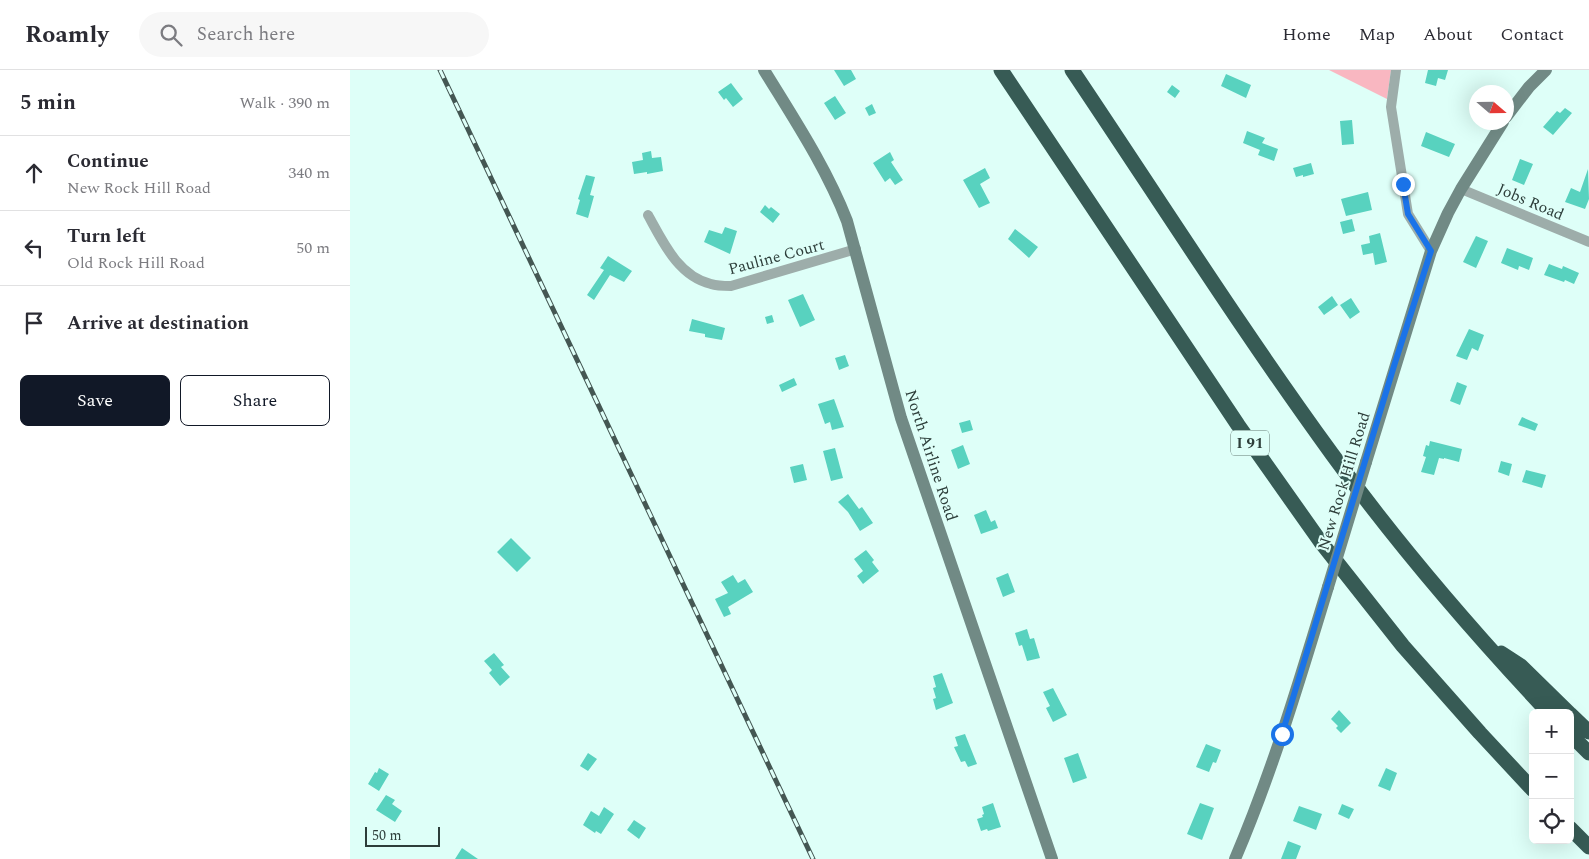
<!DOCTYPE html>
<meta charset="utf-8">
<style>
body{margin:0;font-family:Spectral,serif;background:#f7f7f7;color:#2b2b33}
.controls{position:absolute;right:15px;bottom:15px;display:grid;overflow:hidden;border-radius:8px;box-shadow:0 5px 20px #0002}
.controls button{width:45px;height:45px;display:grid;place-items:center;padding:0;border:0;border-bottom:1px solid #e1e1e2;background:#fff;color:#2b2b33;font:25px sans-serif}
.compass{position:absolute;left:1119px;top:15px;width:45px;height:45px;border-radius:50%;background:#fff;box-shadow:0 5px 20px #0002;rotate:110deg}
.scale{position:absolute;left:15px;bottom:12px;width:75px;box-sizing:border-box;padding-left:5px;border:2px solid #2d3e3a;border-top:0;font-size:14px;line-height:18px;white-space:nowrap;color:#2d3e3a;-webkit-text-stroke:4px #defff8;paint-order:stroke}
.stop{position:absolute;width:15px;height:15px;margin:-11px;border:4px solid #1a73e8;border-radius:50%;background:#fff}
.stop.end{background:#1a73e8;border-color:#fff;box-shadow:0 1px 5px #0008}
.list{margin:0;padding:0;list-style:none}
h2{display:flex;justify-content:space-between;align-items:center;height:65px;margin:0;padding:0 20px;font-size:21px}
h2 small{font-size:16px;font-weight:400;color:#7c7c81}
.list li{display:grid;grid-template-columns:32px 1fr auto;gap:15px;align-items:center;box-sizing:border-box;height:75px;padding:0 20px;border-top:1px solid #e1e1e2}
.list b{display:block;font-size:19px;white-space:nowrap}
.list p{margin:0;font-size:16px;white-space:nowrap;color:#7c7c81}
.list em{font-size:16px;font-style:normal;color:#7c7c81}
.actions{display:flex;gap:10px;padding:15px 20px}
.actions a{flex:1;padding:11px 0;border:1px solid #111827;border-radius:8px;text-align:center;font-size:18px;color:#111827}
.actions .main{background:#111827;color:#fff}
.icon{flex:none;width:28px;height:28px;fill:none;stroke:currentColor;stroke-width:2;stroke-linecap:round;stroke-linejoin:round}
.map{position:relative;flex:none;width:1239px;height:789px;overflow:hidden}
header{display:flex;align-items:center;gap:30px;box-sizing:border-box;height:70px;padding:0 25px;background:#fff;border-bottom:1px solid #e1e1e2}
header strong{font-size:24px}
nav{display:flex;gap:28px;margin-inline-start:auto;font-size:18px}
.search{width:350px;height:45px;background:#f7f7f7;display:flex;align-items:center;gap:12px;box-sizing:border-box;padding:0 18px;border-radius:28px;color:#7c7c81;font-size:19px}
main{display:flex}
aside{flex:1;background:#fff}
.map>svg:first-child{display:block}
</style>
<header>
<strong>Roamly</strong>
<div class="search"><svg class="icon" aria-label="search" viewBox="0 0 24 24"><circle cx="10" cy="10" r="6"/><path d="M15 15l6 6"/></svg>Search here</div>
<nav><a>Home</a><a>Map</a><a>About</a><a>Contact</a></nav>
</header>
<main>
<aside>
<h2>5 min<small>Walk · 390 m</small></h2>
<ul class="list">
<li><svg class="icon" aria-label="ahead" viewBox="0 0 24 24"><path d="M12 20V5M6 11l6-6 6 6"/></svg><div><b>Continue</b><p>New Rock Hill Road</p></div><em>340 m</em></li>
<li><svg class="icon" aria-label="left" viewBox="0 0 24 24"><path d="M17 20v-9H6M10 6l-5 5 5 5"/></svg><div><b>Turn left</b><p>Old Rock Hill Road</p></div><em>50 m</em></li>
<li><svg class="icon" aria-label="arrive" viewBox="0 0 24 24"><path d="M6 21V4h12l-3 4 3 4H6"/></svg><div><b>Arrive at destination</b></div></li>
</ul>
<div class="actions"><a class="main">Save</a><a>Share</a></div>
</aside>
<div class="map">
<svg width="1239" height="789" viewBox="0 0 1239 789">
<rect width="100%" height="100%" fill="#defff8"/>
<path fill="#f9b7c1" d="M979,0H1041L1037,29Z"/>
<path fill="#58d2bf" d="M484,0H501L506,9L494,16Z
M1078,0H1098L1095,10L1088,8L1086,16L1075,13Z
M876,4L901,15L896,28L871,16Z
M381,13L393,29L383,37L376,28L374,30L368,22Z
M822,15L830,21L825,28L817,22Z
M485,26L496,43L485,50L474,33Z
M522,34L526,43L519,46L515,38Z
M1215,38L1222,43L1203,65L1193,57L1207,41L1210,43Z
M1002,50L1004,74L992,75L990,51Z
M897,61L915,68L912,73L928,79L924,91L908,85L910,80L893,73Z
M1076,62L1105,74L1099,87L1071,76Z
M301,81L302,88L311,87L313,101L297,104V102L284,104L282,92L293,90L292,83Z
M540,82L544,90L541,92L553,110L545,115L540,108L535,112L523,93Z
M1170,89L1183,94L1174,115L1162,110Z
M961,93L964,104L953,107V105L946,107L943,98Z
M635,98L640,108L630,114L640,133L629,138L613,110Z
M1238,99L1239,129L1235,139L1215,132L1221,118L1230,122Z
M236,105L245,107L240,125L244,126L238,148L226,144L230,130L228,129Z
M1018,122L1022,140L996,146L991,129Z
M415,135L419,139L421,137L430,144L423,153L410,142Z
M1002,149L1005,161L993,164L990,152Z
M375,157L387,161L380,184L354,172L359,160L372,164Z
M665,159L688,177L679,188L658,169Z
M1030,163L1037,192L1025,195L1023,183L1013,185L1011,175L1020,173L1019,166Z
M1126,166L1138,171L1126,198L1113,192Z
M1157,178L1183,188L1179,200L1169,196L1168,200L1151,193Z
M258,186L282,201L274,212L260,205L244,230L237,225L254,200L250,198Z
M1199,194L1212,199L1213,196L1229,203L1224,214L1215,210L1214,212L1194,205Z
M453,224L465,250L450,257L438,230Z
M982,226L988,235L974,245L968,237Z
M1001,228L1010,242L1000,249L990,235Z
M422,245L424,252L417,254L415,247Z
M342,249L375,258L372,270L355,267V264L339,261Z
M1119,259L1134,265L1128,281L1122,278L1117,290L1106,286Z
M495,285L499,296L489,300L485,288Z
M444,308L447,315L432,322L429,315Z
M1107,312L1117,316L1110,335L1100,331Z
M484,329L494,357L482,360L480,352L475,354L468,334Z
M1172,347L1188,354L1185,361L1168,355Z
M620,350L623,360L612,363L609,353Z
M1080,371L1112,379L1109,392L1094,388V389L1089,388L1084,405L1071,402L1076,387L1073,386L1076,375L1079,376Z
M613,375L620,394L608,399L601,380Z
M485,378L493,408L481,411L473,381Z
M1151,391L1162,394L1159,406L1148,402Z
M453,394L457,410L444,413L440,397Z
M1176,400L1196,405L1192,418L1172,412Z
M498,424L509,439L512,437L523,453L510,461L498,442L488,432Z
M636,440L641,452L645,450L648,458L631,464L624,445Z
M161,468L181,488L167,502L147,482Z
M516,480L524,490L522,492L529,501L513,514L507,506L513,501L504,489Z
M658,503L665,522L653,527L646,508Z
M383,505L388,513L395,509L403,522L378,537L381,544L374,547L365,529L378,523L371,512Z
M677,559L680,569L684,568L690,588L677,591L672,575L669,576L665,563Z
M144,583L154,595L151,597L160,607L150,616L139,603L142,600L134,591Z
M592,603L603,633L586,640L583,629L586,628L583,618L586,617L583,606Z
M703,618L717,645L703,652L696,638L700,636L693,622Z
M989,640L1001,653L991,663L986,658L988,656L981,649Z
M615,664L627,694L618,697L615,691L611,692L604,677L608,676L605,667Z
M856,674L871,680L866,693L863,692L859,702L846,697Z
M238,683L247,689L238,701L230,696Z
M728,683L737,708L723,713L714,688Z
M29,698L39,704L29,721L18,714L25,702L27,703Z
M1036,698L1047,703L1040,721L1028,716Z
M36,725L45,730L42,734L52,741L45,752L26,740Z
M643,733L651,757L638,761L637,759L631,761L627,749L633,747L632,745L634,744L632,737Z
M850,733L864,738L852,770L837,764Z
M992,734L1004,739L999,749L988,744Z
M949,736L972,744L966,760L943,751Z
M254,737L264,744L251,764L246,761L245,763L233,755L241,741L249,746Z
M284,750L296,758L289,769L277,760Z
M938,771L951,776L946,789H931Z
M112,778L128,789H105Z"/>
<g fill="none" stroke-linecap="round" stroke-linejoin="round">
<path stroke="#9dadaa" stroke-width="10" d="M1046,0L1041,37L1058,144L1081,181
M1111,119L1239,172
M298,145C313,172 328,206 361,214C367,216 374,216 381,216L506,179"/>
<path stroke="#718a85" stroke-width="12" d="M414,0C444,49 476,97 497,151L551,348L702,789
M1156,47L1179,17L1196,0
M1016,392L1081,181L1098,143L1111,119L1153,52
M885,789C923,700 950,609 978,517"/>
<path stroke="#375b55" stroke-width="15" d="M651,0L888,355L970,471L1053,576L1130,663L1183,720
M722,0C808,128 891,259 982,384C1048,475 1122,561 1199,643
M1151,583L1171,596L1219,643
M1220,644L1239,662
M1220,664L1239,683
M1220,758L1239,777"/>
<g stroke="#445753" stroke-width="5">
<path id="rail" d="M90,0L463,789"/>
</g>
<use href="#rail" stroke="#defff8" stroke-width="3" stroke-dasharray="9" stroke-linecap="butt"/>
<path stroke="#718a85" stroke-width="12" d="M978,517L1016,392"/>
</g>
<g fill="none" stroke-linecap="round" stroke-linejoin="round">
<path stroke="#1a73e8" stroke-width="6" d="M932,664L1044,296L1081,181L1058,144L1053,114"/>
</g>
<g text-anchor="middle" stroke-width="4" stroke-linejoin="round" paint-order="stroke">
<rect fill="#defff8" stroke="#627873" stroke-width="1" x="881" y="360.5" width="38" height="25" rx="4"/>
<g font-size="15" font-weight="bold" fill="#2d3e3a">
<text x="900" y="378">I 91</text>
</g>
<g font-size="16" fill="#2d3e3a" stroke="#defff8">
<text transform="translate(1181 131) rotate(23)" y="6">Jobs Road</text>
<text transform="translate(426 186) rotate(-15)" y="6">Pauline Court</text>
<text transform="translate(582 385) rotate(72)" y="6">North Airline Road</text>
<text transform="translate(993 411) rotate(-73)" y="6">New Rock Hill Road</text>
</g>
</g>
</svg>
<div class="controls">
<button>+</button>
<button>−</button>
<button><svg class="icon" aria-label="locate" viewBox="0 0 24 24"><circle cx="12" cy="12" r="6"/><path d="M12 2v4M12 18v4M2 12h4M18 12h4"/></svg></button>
</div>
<svg class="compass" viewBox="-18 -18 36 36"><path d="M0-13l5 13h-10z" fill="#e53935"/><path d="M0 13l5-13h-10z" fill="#7c7c81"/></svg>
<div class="scale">50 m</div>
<div class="stop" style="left:932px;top:664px"></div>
<div class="stop end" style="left:1053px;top:114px"></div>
</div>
</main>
